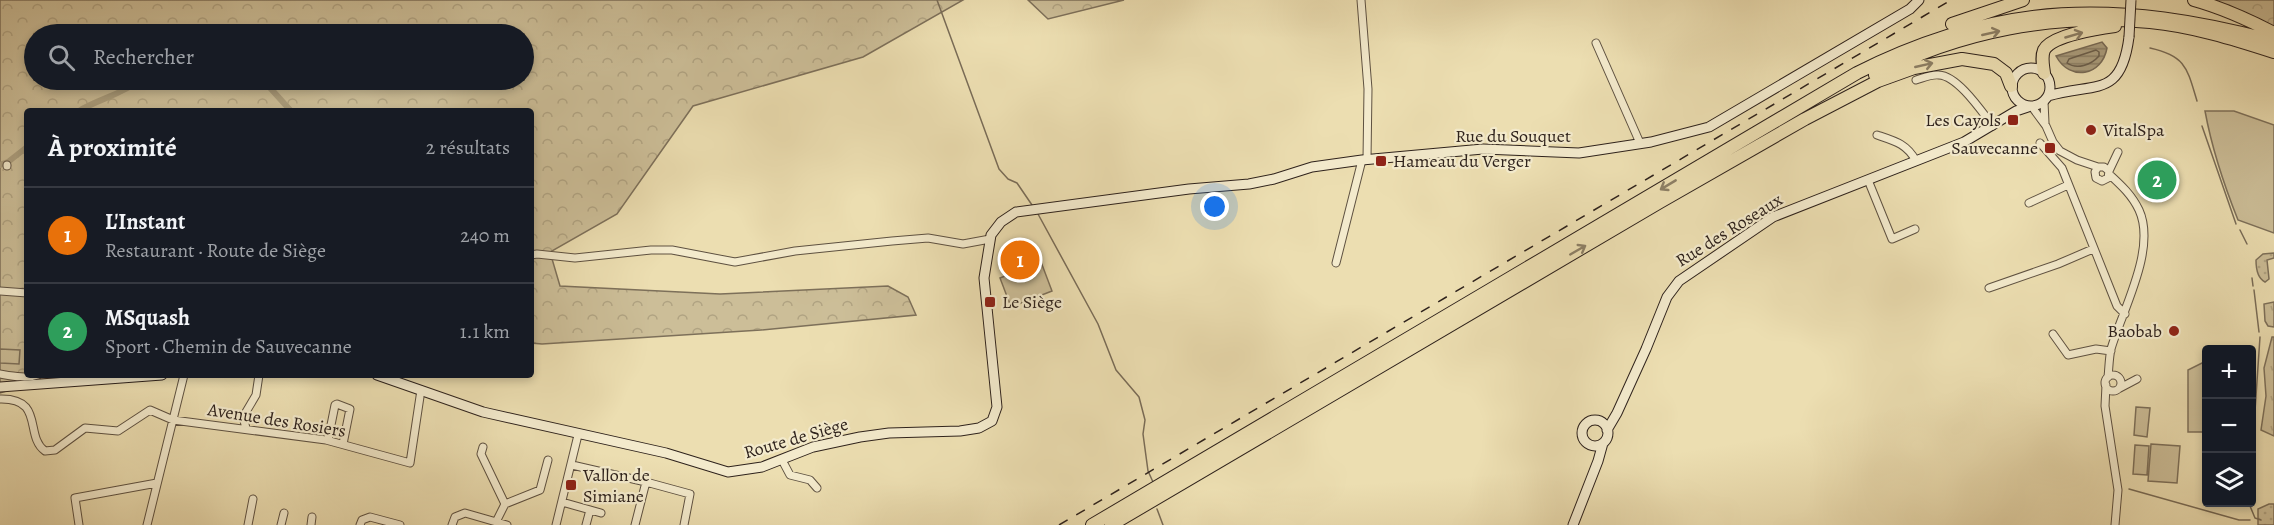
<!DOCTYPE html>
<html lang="fr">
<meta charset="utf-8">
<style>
body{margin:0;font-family:Alegreya,serif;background:#242831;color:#f1f3f6}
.controls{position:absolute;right:18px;bottom:18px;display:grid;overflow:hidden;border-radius:6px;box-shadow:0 3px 9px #0003}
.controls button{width:54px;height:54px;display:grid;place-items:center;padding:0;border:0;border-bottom:2px solid #363941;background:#171b24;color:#f1f3f6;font:30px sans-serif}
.you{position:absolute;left:1215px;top:207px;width:21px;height:21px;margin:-15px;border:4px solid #fff;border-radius:50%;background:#1a73e8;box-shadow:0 0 0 9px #1a73e833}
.badge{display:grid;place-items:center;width:39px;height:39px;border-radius:50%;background:#1a73e8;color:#fff;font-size:20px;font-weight:700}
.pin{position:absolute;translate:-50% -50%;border:3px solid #fff;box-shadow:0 2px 6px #0006}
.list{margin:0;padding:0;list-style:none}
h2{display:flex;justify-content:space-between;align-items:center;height:78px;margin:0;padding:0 24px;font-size:26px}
h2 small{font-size:20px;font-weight:400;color:#9ea1a6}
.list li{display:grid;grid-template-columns:39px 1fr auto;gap:18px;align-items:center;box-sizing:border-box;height:96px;padding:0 24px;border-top:2px solid #363941}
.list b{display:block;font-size:22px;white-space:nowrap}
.list p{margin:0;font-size:20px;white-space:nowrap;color:#9ea1a6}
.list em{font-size:20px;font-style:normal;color:#9ea1a6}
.icon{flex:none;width:33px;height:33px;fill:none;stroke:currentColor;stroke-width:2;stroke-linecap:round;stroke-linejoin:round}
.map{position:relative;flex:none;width:2274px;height:525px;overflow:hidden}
.search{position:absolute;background:#171b24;box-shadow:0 3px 9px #0003;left:24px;top:24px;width:510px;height:66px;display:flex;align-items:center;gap:15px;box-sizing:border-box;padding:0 21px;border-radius:33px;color:#9ea1a6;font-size:22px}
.panel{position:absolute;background:#171b24;box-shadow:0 3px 9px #0003;left:24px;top:108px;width:510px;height:270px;border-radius:6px}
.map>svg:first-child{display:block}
</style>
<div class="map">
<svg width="2274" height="525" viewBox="0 0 2274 525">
<defs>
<pattern id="grass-dots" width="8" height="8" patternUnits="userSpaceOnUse" patternTransform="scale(1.5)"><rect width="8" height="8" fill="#ccbe98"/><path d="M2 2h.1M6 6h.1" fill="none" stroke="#b0a382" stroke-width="1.8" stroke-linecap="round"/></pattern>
<pattern id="forest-crowns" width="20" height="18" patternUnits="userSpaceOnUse" patternTransform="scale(1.5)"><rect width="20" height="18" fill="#ccbe98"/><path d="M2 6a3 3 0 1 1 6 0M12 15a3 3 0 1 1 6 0" fill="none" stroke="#b0a382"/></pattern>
<pattern id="park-tufts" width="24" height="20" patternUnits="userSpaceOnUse" patternTransform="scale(1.5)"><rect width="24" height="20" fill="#ccbe98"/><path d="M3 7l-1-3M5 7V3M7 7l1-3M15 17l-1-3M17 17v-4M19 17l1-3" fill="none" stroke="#b0a382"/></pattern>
<pattern id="water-rules" width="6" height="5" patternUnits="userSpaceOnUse" patternTransform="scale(1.5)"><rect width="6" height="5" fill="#ab9e7e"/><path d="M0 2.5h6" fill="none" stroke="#8c8066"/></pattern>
</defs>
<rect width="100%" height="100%" fill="#ecdeb1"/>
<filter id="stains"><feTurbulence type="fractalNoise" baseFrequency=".00333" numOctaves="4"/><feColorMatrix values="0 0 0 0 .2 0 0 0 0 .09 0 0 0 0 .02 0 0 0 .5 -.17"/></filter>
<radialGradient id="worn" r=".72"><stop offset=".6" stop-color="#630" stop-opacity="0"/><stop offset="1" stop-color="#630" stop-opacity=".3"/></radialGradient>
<path fill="url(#grass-dots)" stroke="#7d705a" stroke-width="1.5" d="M2274,253V258L2267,260L2269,279L2265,282C2257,278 2256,268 2256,260L2263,254Z
M2269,504H2274V525H2258V509Z"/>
<path fill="url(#forest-crowns)" stroke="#7d705a" stroke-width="1.5" fill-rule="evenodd" d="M0,0H963L863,57L693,106L617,214L550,252L560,286L720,294L888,286L908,297L916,315L761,330L542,344L531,343V111H27V375H61L0,393ZM34,34H524V80H34Z
M1028,0H1124L1048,19Z
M2212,0H2274V27Z"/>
<path fill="url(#park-tufts)" stroke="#7d705a" stroke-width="1.5" d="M2274,302V327L2268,326L2265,321L2264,304Z
M2272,337H2274V436L2261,430L2266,396L2264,368Z"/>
<path fill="#ccbe98" stroke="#7d705a" stroke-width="1.5" d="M2205,111H2234L2274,125V233L2238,220C2224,185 2212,149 2205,111Z
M1041,262L1052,291L1011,307L1000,278Z
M0,349L20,350L19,364L0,363Z
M2206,361V432H2188V370Z
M2136,407L2150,408L2147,437L2134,435Z
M2151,444L2180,446L2177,483L2148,481Z
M2135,445L2149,446L2147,475L2133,474Z"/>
<path fill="url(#water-rules)" stroke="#796c57" stroke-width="1.5" d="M2102,42L2107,48C2102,76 2070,82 2056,56Z"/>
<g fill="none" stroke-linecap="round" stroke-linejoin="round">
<path stroke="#6c604d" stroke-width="1.5" d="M2096,50L2099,52V56C2091,65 2077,70 2067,63L2069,59Z"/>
<path stroke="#796c57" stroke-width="1.5" d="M937,0L999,169L1008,179L1017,183L1032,205
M2150,48C2186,56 2187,68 2197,101
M2202,126L2236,224
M1038,214L1098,324L1116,370L1139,397L1145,420L1143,434L1148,471L1153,482
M2240,230L2247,244
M2252,278L2253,286
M2254,290L2259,332
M2252,455L2260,337
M2129,489L2239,520H2250
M2250,506L2255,518L2261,520
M1157,509L1163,525"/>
<path stroke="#ab9e7e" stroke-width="6" d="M263,80L291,111
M79,111C98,99 121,95 140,80
M0,165L8,162L27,147"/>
<g stroke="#5e5141" stroke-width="9">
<path id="street" d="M1361,0L1368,89L1367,159
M1596,43L1640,143
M1916,80C1923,78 1931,74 1939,75C1958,76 1982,112 1993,126
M2044,102L2045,123
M2032,107L2046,126L2053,142L2060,151L2077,160L2098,167
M1877,135C1895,141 1907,144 1916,161
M2040,143L2062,168L2111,291L2117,306L2125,314
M7,165V166
M2109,171L2104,167H2098L2095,172L2096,178L2102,181L2108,178L2109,171L2118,152
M1868,180L1892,239L1915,229
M2029,203L2068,185
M531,255L537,254L575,258L651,250H672L735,262L795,251L892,241L928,238L963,244L990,239
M1336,263L1362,160
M1989,288L2058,264L2093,249
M0,291L27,293
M2053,334L2068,355L2096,349L2111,351
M0,374C12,376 27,379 38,375
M2105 383a8 8 0 1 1 16 0a8 8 0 1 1-16 0Z
M2108,377C2109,368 2109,358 2111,349C2122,311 2157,249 2139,210C2132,195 2121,185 2109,174
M2106,385L2105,406L2118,490L2115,525
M2120,388L2137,379
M0,399C45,398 24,436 45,451L55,450L85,428L118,431L150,410L173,420L326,440L410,463L421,390
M246,428L243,417L256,395L259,375
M328,440L335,405L337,404L350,409L343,444
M483,447L481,454L505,504L496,522
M782,460L790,475L810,480L817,488
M572,465L646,482L635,525
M646,482L690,494L684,525
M562,502L601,513
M505,504L540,490L548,460
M79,525L75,498L157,483
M147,525L184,375
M248,525L253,499
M281,525L284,513
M311,525L312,517
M360,525L362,520L370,517L400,525
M452,525L455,517L465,513L507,525
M556,525L578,435
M586,525L590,510"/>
</g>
<g stroke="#2e221c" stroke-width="11">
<path id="secondary" d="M2012 87a19 19 0 1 1 38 0a19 19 0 1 1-38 0Z
M2048,96C2095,82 2121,99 2129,37
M377,375L483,412L666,453L728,472L762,467L813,447L860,437L889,433L960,431L979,428L992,421L997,407L984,278L991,235L1001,222L1016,212L1189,189L1249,184L1274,179L1312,167L1362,160L1483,149L1579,153L1651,142L1709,127L1910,9L1919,0
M0,387L162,375
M1582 433a13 13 0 1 1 26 0a13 13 0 1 1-26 0Z
M1607,430L1617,413L1646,349L1667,297L1679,281L1773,217L1964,142L2016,111L2028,107
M1573,525L1598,461L1603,443"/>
</g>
<g stroke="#2e221c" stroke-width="14">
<path id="highway" d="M2194,0C2223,8 2247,19 2274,33
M1952,24L2023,0
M2044,73C2043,65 2041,57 2044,50C2052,35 2100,28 2115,26
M1875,75C1959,31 2055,13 2150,22C2192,26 2234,39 2274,52
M1092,525L1857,73C2002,0 2119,0 2274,41
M1111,525L1660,202L1805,119L1878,81L1914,68L1962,59L1994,64L2006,73L2011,86"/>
</g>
<use href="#street" stroke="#f3eacc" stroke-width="7"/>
<use href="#secondary" stroke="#f3eacc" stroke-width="9"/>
<use href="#highway" stroke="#ecdeb1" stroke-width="12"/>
<path stroke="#2e221c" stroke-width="1.5" stroke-dasharray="10 10" stroke-linecap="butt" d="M1059,525L1951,0"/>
<g stroke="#2e221c" stroke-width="11" stroke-linecap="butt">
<path id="secondary-bridge" d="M2129,37L2131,0"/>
</g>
<use href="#secondary-bridge" stroke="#f3eacc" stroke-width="9"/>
</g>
<defs><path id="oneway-shaft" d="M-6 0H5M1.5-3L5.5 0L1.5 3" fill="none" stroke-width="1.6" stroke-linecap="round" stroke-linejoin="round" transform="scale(1.5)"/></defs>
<g stroke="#8d8066">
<use href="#oneway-shaft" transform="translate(1991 33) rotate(-13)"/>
<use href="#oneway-shaft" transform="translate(2074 35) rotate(-16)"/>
<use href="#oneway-shaft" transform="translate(1924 65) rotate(-13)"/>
<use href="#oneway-shaft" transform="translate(1668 185) rotate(149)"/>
<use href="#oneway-shaft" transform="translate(1578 250) rotate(-30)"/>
</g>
<g fill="#8f2418" stroke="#f3eacc" stroke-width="2">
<rect x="2007" y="114" width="12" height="12" rx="3"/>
<circle cx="2091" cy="130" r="6"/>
<rect x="2044" y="142" width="12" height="12" rx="3"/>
<rect x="1375" y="155" width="12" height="12" rx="3"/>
<rect x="984" y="296" width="12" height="12" rx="3"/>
<circle cx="2174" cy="331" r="6"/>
<rect x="565" y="479" width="12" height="12" rx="3"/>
</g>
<g text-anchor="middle" stroke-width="4.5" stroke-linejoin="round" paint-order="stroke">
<g font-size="18" fill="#2e221c" stroke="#f3eacc" text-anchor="start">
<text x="2001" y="126" text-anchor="end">Les Cayols</text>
<text x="2103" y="136">VitalSpa</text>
<text x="2038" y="154" text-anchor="end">Sauvecanne</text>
<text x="1393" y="167">Hameau du Verger</text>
<text x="1002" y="308">Le Siège</text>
<text x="2162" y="337" text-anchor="end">Baobab</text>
<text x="583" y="481">Vallon de<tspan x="583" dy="21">Simiane</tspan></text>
</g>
<g font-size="18" fill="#2e221c" stroke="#f3eacc">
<text x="1513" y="142">Rue du Souquet</text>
<text transform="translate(1729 230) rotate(-32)" y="6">Rue des Roseaux</text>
<text transform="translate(277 420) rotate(9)" y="6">Avenue des Rosiers</text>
<text transform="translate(796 438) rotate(-16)" y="6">Route de Siège</text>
</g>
</g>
<rect width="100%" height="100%" filter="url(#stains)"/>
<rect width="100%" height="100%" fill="url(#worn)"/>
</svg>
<div class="controls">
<button>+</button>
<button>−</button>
<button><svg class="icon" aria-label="layers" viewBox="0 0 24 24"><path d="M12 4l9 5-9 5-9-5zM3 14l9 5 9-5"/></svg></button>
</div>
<div class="you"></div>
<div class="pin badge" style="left:1020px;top:260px;background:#e8710a">1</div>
<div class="pin badge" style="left:2157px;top:180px;background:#2e9e5b">2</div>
<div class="search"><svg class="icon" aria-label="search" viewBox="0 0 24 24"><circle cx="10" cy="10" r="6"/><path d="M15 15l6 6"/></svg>Rechercher</div>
<section class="panel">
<h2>À proximité<small>2 résultats</small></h2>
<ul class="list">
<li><span class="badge" style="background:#e8710a">1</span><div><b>L'Instant</b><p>Restaurant · Route de Siège</p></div><em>240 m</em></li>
<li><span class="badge" style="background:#2e9e5b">2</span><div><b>MSquash</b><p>Sport · Chemin de Sauvecanne</p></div><em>1.1 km</em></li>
</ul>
</section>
</div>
